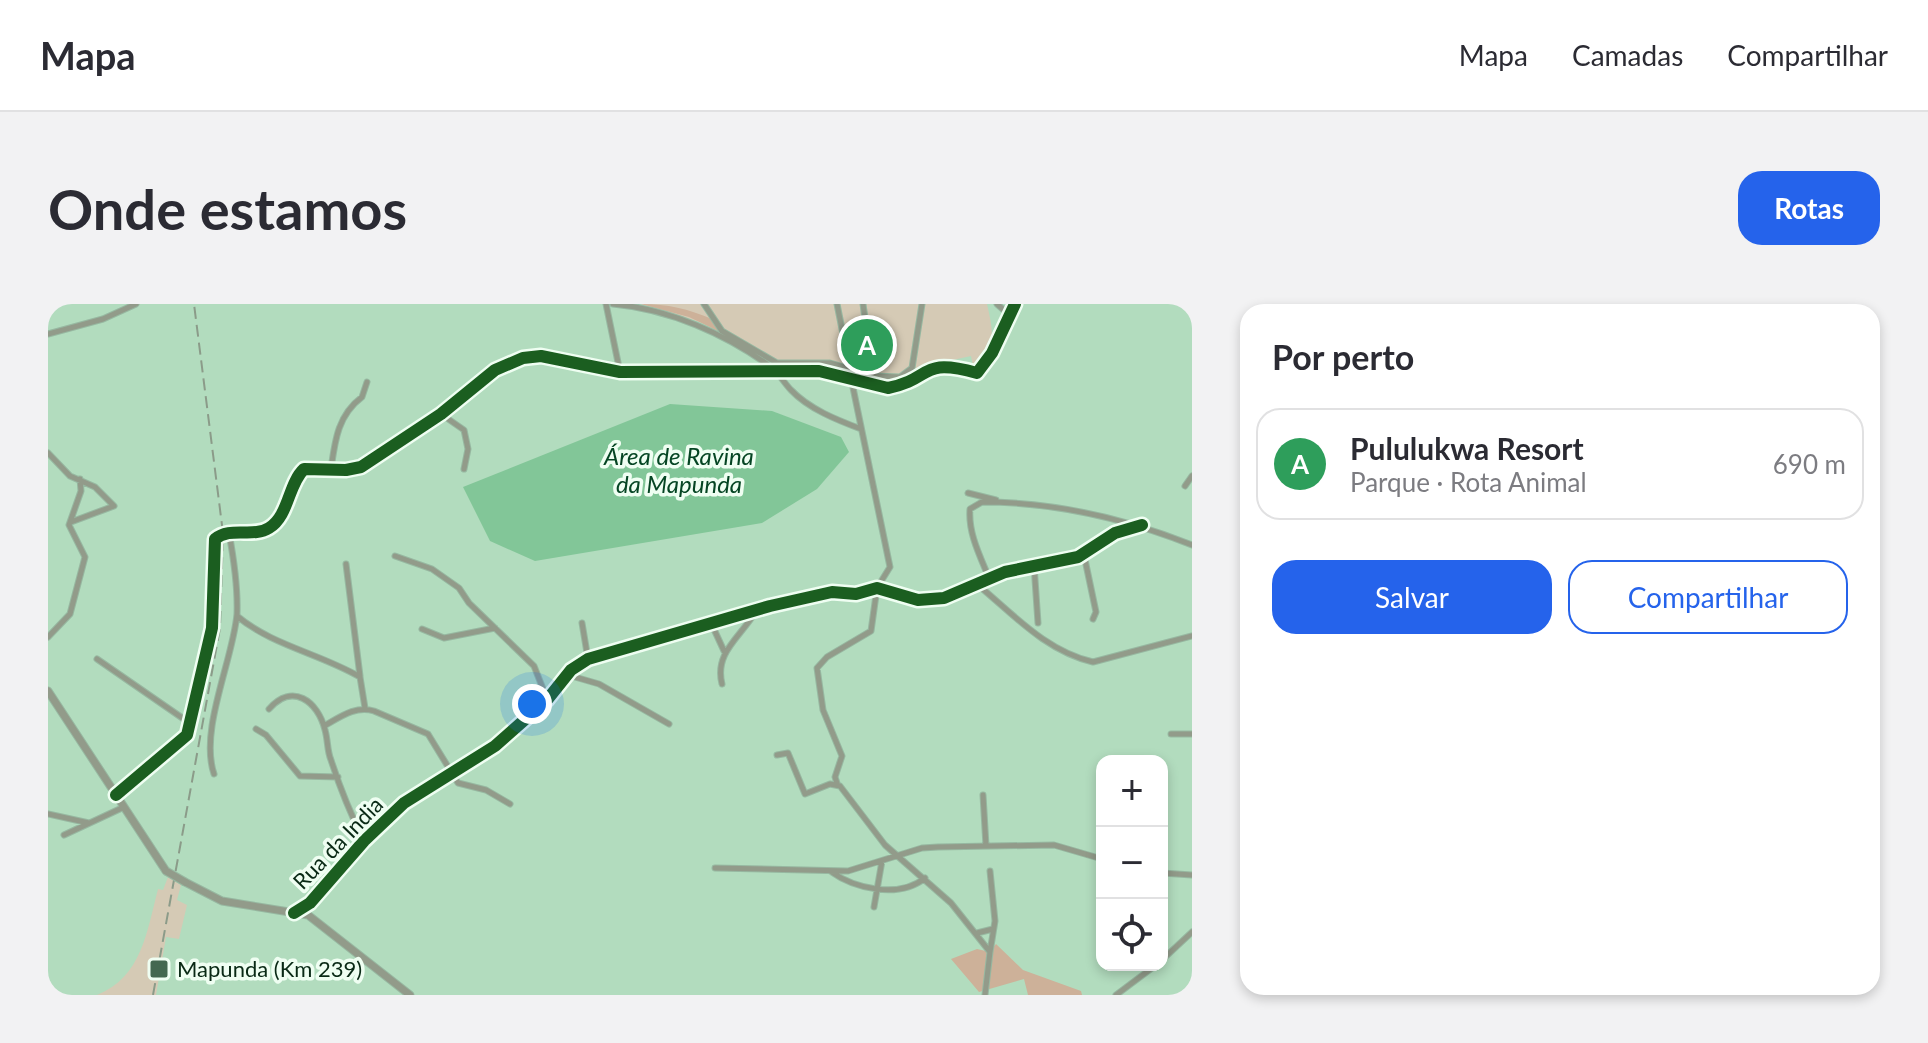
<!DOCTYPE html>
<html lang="pt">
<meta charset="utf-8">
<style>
body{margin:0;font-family:Lato,sans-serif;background:#f2f2f3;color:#2b2b33}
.controls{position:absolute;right:24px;bottom:24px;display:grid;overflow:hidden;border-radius:16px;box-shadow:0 4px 12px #0003}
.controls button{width:72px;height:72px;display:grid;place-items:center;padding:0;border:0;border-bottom:2px solid #e1e1e2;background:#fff;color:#2b2b33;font:40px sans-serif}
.you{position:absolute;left:484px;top:400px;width:28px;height:28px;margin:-20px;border:6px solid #fff;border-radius:50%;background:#1a73e8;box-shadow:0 0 0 12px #1a73e833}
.badge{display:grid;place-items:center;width:52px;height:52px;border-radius:50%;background:#2563eb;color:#fff;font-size:26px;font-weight:700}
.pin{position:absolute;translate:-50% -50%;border:4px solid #fff;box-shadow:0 2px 8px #0006}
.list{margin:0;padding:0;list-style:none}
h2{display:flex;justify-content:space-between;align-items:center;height:104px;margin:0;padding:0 32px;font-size:34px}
h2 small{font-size:26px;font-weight:400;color:#7c7c81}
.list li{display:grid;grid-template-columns:52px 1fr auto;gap:24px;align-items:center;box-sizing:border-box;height:112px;margin:0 16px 16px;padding:0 16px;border:2px solid #e1e1e2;border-radius:24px}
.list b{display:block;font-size:30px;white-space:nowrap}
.list p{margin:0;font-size:26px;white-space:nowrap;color:#7c7c81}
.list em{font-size:26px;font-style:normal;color:#7c7c81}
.actions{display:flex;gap:16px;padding:24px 32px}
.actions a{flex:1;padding:18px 0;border:2px solid #2563eb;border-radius:24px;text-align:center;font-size:28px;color:#2563eb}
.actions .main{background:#2563eb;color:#fff}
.icon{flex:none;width:44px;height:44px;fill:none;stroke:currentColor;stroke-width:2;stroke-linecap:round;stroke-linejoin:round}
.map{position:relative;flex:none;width:1144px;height:691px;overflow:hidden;border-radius:24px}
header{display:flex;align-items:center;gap:48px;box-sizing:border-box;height:112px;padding:0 40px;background:#fff;border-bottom:2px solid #e1e1e2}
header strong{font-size:38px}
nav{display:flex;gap:44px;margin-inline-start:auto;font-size:28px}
.intro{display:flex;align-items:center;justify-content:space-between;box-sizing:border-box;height:192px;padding:0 48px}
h1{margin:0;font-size:56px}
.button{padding:20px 36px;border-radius:24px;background:#2563eb;color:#fff;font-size:28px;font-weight:700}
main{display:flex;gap:48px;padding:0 48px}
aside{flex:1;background:#fff;border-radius:24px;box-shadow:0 4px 12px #0003}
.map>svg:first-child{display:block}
</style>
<header>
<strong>Mapa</strong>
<nav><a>Mapa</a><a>Camadas</a><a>Compartilhar</a></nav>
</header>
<div class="intro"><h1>Onde estamos</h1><a class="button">Rotas</a></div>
<main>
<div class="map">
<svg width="1144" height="691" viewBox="0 0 1144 691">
<rect width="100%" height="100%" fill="#b2dcbe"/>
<path fill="#d5cab5" d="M593,0H939C945,26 950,48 926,66L923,52L882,61L839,80L779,61L727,60L655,19Z
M120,573L133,581L129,596L139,601L131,635L118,633L108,691H49C94,673 99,627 110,585L115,586Z"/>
<path fill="#cdb199" d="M593,0C620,0 640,5 664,15L670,27L641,13Z
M948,640L975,666L1033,687L1034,691H980L976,675L931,688L903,655L929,645L942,648Z"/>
<path fill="#82c698" d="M622,100L724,107L793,133L801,148L769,185L714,219L487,257L442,237L415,183Z"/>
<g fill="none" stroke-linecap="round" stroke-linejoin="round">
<g stroke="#97b8a1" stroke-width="7">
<path id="minor" d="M558,0L572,68
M565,0C621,5 678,30 723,63C731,69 736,79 743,86C761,105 789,116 813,125
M656,0L674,27L729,59H782L825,72L815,0
M789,0L802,65
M949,0L957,7L962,0
M0,7L9,0
M0,30L55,15L88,0
M825,72L852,73L864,64L874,0
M393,110L416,126L420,145L416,165
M0,149L22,172L47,183L66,202L23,218
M283,165C287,136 290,111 314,93L319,78
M1137,182L1144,172
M920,189L948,196
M1036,251L1048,308L1045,315
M347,252L384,265L411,284L421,299L486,362L499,395
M298,260L312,372
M986,261L990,319
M941,274C932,252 920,229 922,205L934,198C1007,198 1076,214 1144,241
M930,281C966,311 998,347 1045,358L1144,332
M189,312C223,341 273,350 312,373L317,404
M534,319L540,355
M664,321L676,347
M374,325L396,334L447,324
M0,333L22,310L37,253L21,221L33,187L32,175
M49,355L143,420
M520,371L551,380L621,420
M674,380C666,348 693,333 708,307
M221,405C244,378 270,397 277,426C280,436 279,447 283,456C292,484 303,511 316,537
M276,422C292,413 308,401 326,407L380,430L410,479L438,486L462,500
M208,425L218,431L252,472L290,473
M1123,430H1144
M729,451L740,449L757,490L782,480L792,482L837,541L903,599L942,648L937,691
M166,470C151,426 185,356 189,310C190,282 186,256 181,229
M789,479L787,473L794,452L775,406L769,364L779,353L823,327L829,284L842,263L803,74
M68,491L139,431L164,324L167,235C182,222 205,234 221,224C241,212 240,180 256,165L298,166L313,163L393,110L447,66L475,54L493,52L572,68L771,67L840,84C886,75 870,53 929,69L944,49L967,0
M935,491L938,542
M0,510L41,519
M16,531L76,503
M667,564L800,567L874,544L890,543L1006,541L1054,555
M782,567C807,585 851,595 877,574
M1114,569L1144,571
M826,603L834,557
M247,609L262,599L316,537L356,499L447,442L499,396L523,366L540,355L722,302L784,288L808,290L829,284L870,296L896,294L957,268L1030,253L1067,229L1094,221
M929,629L945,625
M942,648L947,617L942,567
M1114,656L1144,628
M1068,691L1108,661"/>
</g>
<g stroke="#97b8a1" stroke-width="9">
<path id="tertiary" d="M0,387L118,567
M137,578L174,597L260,611L362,691"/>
</g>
<use href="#minor" stroke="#929b8a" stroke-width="5"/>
<use href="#tertiary" stroke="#929b8a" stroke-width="7"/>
<path stroke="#8b9b89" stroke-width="2" stroke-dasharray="12 6" stroke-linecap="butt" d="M105,691L172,324L175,229L146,0"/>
<g stroke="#97b8a1" stroke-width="9" stroke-linecap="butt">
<path id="tertiary-bridge" d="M118,567L137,578"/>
</g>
<use href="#tertiary-bridge" stroke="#929b8a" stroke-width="7"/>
<g stroke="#effef2" stroke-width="17">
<path id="cycleway" d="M68,491L139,431L164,324L167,235C182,222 205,234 221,224C241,212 240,180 256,165L298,166L313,163L393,110L447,66L475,54L493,52L572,68L771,67L840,84C886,75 870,53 929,69L944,49L967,0
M246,609L262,599L316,537L356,499L447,442L499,396L523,366L540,355L722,302L784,288L808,290L829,284L870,296L896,294L957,268L1030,253L1067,229L1094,221"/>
</g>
<use href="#cycleway" stroke="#1b5e20" stroke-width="12"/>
</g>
<rect fill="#446850" stroke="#effef2" stroke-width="3" x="101" y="655" width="20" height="20" rx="4"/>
<g text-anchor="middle" stroke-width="7" stroke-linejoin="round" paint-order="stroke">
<g font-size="22" fill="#092915" stroke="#effef2">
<text transform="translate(290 539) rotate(-46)" y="8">Rua da India</text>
</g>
<g font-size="22" fill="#092915" stroke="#effef2" text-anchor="start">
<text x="129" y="673">Mapunda (Km 239)</text>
</g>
<g font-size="24" font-style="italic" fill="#054523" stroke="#effef2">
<text x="631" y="161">Área de Ravina<tspan x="631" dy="28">da Mapunda</tspan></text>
</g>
</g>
</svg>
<div class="controls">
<button>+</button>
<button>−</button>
<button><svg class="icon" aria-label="locate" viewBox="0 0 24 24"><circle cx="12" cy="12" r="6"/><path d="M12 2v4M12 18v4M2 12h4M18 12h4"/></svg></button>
</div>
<div class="you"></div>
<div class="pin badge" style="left:819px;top:41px;background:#2e9e5b">A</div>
</div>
<aside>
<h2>Por perto<small></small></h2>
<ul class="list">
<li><span class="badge" style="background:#2e9e5b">A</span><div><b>Pululukwa Resort</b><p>Parque · Rota Animal</p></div><em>690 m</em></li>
</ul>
<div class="actions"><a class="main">Salvar</a><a>Compartilhar</a></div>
</aside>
</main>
